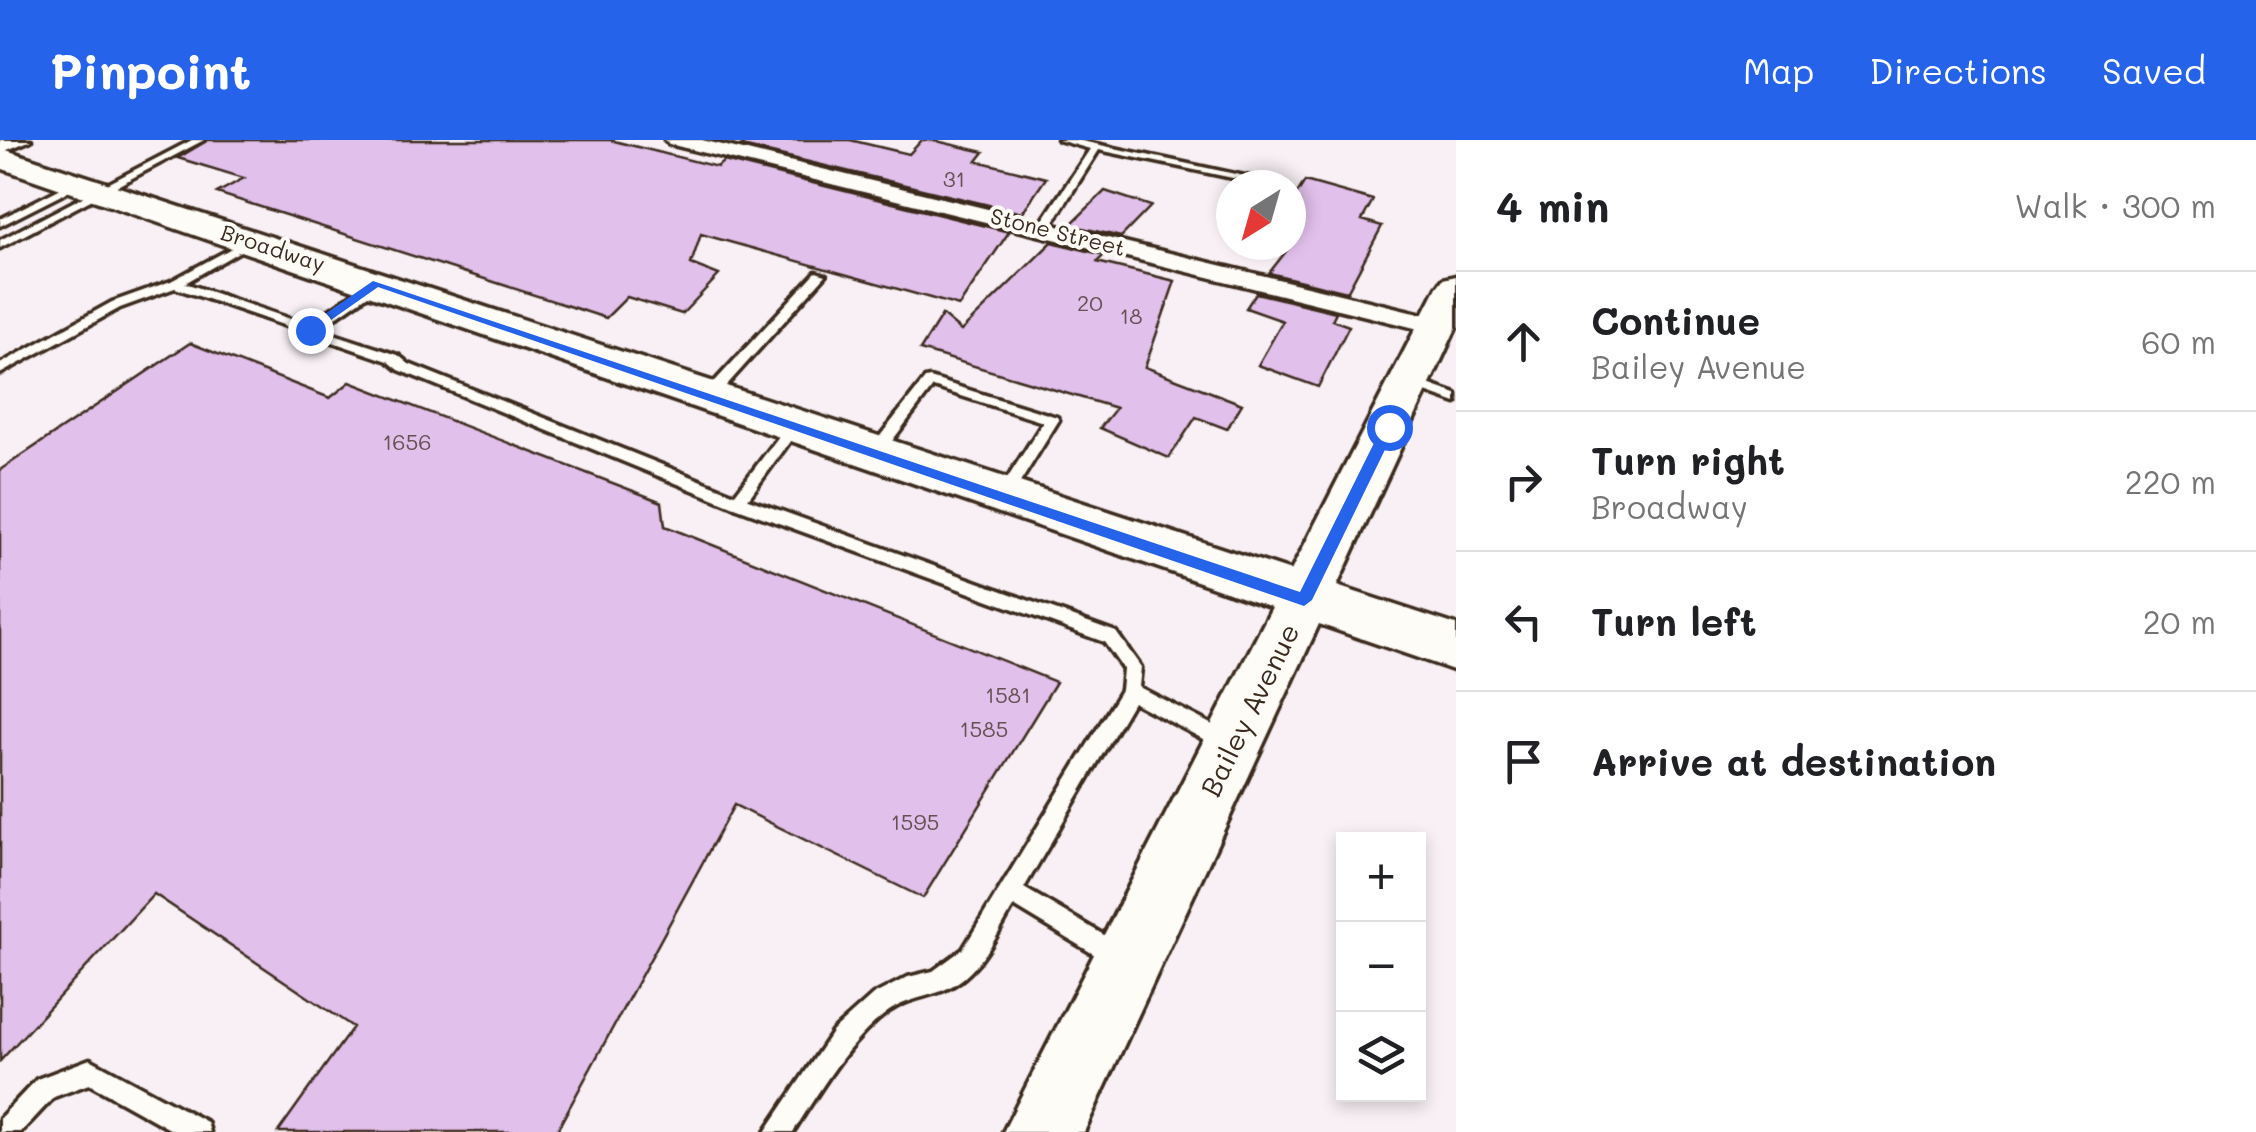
<!DOCTYPE html>
<meta charset="utf-8">
<style>
body{margin:0;font-family:Mali,sans-serif;background:#f6f6f6;color:#202124}
.controls{position:absolute;right:30px;bottom:30px;display:grid;overflow:hidden;border-radius:0px;box-shadow:0 5px 15px #0003}
.controls button{width:90px;height:90px;display:grid;place-items:center;padding:0;border:0;border-bottom:2px solid #e0e0e0;background:#fff;color:#202124;font:50px sans-serif}
.compass{position:absolute;left:1216px;top:30px;width:90px;height:90px;border-radius:50%;background:#fff;box-shadow:0 5px 15px #0003;rotate:217deg}
.stop{position:absolute;width:30px;height:30px;margin:-22px;border:8px solid #2563eb;border-radius:50%;background:#fff}
.stop.end{background:#2563eb;border-color:#fff;box-shadow:0 2px 10px #0008}
.list{margin:0;padding:0;list-style:none}
h2{display:flex;justify-content:space-between;align-items:center;height:130px;margin:0;padding:0 40px;font-size:42px}
h2 small{font-size:32px;font-weight:400;color:#757577}
.list li{display:grid;grid-template-columns:65px 1fr auto;gap:30px;align-items:center;box-sizing:border-box;height:140px;padding:0 40px;border-top:2px solid #e0e0e0}
.list b{display:block;font-size:38px;white-space:nowrap}
.list p{margin:0;font-size:32px;white-space:nowrap;color:#757577}
.list em{font-size:32px;font-style:normal;color:#757577}
.icon{flex:none;width:55px;height:55px;fill:none;stroke:currentColor;stroke-width:2;stroke-linecap:round;stroke-linejoin:round}
.map{position:relative;flex:none;width:1456px;height:992px;overflow:hidden}
header{display:flex;align-items:center;gap:60px;box-sizing:border-box;height:140px;padding:0 50px;background:#2563eb;color:#fff}
header strong{font-size:48px}
nav{display:flex;gap:55px;margin-inline-start:auto;font-size:35px}
main{display:flex}
aside{flex:1;background:#fff}
.map>svg:first-child{display:block}
</style>
<header>
<strong>Pinpoint</strong>
<nav><a>Map</a><a>Directions</a><a>Saved</a></nav>
</header>
<main>
<div class="map">
<svg width="1456" height="992" viewBox="0 0 1456 992">
<rect width="100%" height="100%" fill="#f8f0f5"/>
<filter id="ink" filterUnits="userSpaceOnUse"><feTurbulence type="fractalNoise" baseFrequency=".01" numOctaves="2"/><feDisplacementMap in="SourceGraphic" scale="20" xChannelSelector="R" yChannelSelector="G"/><feConvolveMatrix kernelMatrix="1 2 1 2 8 2 1 2 1" color-interpolation-filters="sRGB"/></filter>
<g filter="url(#ink)">
<path fill="#e2c0ec" stroke="#3b2a1e" stroke-width="2.5" d="M208,0H610L717,27L724,21L1009,92L959,166L701,94L691,124L719,135L682,174L627,157L606,178L217,53L244,38L178,18Z
M749,0H850L909,14L922,0H932L984,12L977,21L1046,38L1022,73L742,6Z
M1305,41L1373,60L1362,80L1382,86L1347,152L1269,133L1291,105V63Z
M1105,51L1151,66L1121,97L1070,85Z
M1052,102L1104,115L1097,122L1175,141L1145,227L1242,264L1227,289L1196,277L1169,318L1100,288L1116,268L920,210L942,175L961,191Z
M1256,153L1336,172L1332,180L1349,186L1318,247L1258,225L1283,181L1246,168Z
M190,203L330,258L350,242L662,362L665,386L1056,542L923,758L734,665L556,992H278L353,887L154,754L0,921V330Z"/>
<g fill="none" stroke-linecap="round" stroke-linejoin="round">
<g stroke="#3b2a1e" stroke-width="7">
<path id="lane" d="M192,0H204L0,108V100Z
M1058,0H1077L1277,43L1266,45L1099,10L1049,89L1043,92L1037,89L1090,9Z
M77,40L81,41V45L0,86V79Z
M250,98L254,99V103L185,143L308,185L373,140H381V146L319,189L398,215L409,224L735,354L789,283H799V289L748,359L1116,492L1141,527L1139,547L1234,596L1237,602L1234,608L1227,611L1220,608L1133,562L1024,748L1126,808L1129,816L1126,824L1118,827L1110,824L1014,766C995,798 978,838 939,852C922,858 905,860 889,871C847,902 821,949 793,992H765L833,891L873,855L908,837L933,831L963,809L1121,550L1123,529L1104,502L732,366L399,230L388,221L175,148L120,168L0,234V224L112,162L171,141Z
M816,132L826,135L716,257H706V251Z
M930,238L1057,277L1059,280L1008,362L1003,364L995,358L1043,282L933,247L879,318H869V310L925,239Z
M1411,238L1456,254V263L1406,245V239Z
M90,919L207,982L210,992H175L89,944L54,957L21,992H0V978L37,939Z"/>
</g>
<g stroke="#3b2a1e" stroke-width="7">
<path id="street" d="M0,0H31L0,13Z
M665,0H702L1439,178L1453,186L1439,194L669,4Z"/>
</g>
<g stroke="#3b2a1e" stroke-width="7">
<path id="primary" d="M0,8L1291,431L1437,147L1443,139L1456,136V188L1337,446L1456,485V531L1319,484L1084,992H1003L1272,467L0,28Z"/>
</g>
<use href="#lane" fill="#fdfcf7" fill-rule="evenodd"/>
<use href="#street" fill="#fdfcf7" fill-rule="evenodd"/>
<use href="#primary" fill="#fdfcf7" fill-rule="evenodd"/>
</g>
</g>
<path fill="#2563eb" d="M373,141L1300,452L1382,287L1389,283L1396,287L1312,460L1304,466L378,147L314,192H306V187Z"/>
<g text-anchor="middle" stroke-width="8" stroke-linejoin="round" paint-order="stroke">
<g font-size="22" fill="#655052">
<text x="954" y="47">31</text>
<text x="1090" y="171">20</text>
<text x="1131" y="184">18</text>
<text x="407" y="310">1656</text>
<text x="1008" y="563">1581</text>
<text x="984" y="597">1585</text>
<text x="915" y="690">1595</text>
</g>
<g font-size="22" fill="#3b2a1e" stroke="#fdfcf7">
<text transform="translate(1058 92) rotate(14)" y="8">Stone Street</text>
<text transform="translate(273 108) rotate(18)" y="8">Broadway</text>
</g>
<g font-size="28" fill="#3b2a1e" stroke="#fdfcf7">
<text transform="translate(1250 570) rotate(-64)" y="10">Bailey Avenue</text>
</g>
</g>
</svg>
<div class="controls">
<button>+</button>
<button>−</button>
<button><svg class="icon" aria-label="layers" viewBox="0 0 24 24"><path d="M12 4l9 5-9 5-9-5zM3 14l9 5 9-5"/></svg></button>
</div>
<svg class="compass" viewBox="-18 -18 36 36"><path d="M0-13l5 13h-10z" fill="#e53935"/><path d="M0 13l5-13h-10z" fill="#757577"/></svg>
<div class="stop" style="left:1389px;top:287px"></div>
<div class="stop end" style="left:310px;top:190px"></div>
</div>
<aside>
<h2>4 min<small>Walk · 300 m</small></h2>
<ul class="list">
<li><svg class="icon" aria-label="ahead" viewBox="0 0 24 24"><path d="M12 20V5M6 11l6-6 6 6"/></svg><div><b>Continue</b><p>Bailey Avenue</p></div><em>60 m</em></li>
<li><svg class="icon" aria-label="right" viewBox="0 0 24 24"><path d="M7 20v-9h11M14 6l5 5-5 5"/></svg><div><b>Turn right</b><p>Broadway</p></div><em>220 m</em></li>
<li><svg class="icon" aria-label="left" viewBox="0 0 24 24"><path d="M17 20v-9H6M10 6l-5 5 5 5"/></svg><div><b>Turn left</b></div><em>20 m</em></li>
<li><svg class="icon" aria-label="arrive" viewBox="0 0 24 24"><path d="M6 21V4h12l-3 4 3 4H6"/></svg><div><b>Arrive at destination</b></div></li>
</ul>
</aside>
</main>
